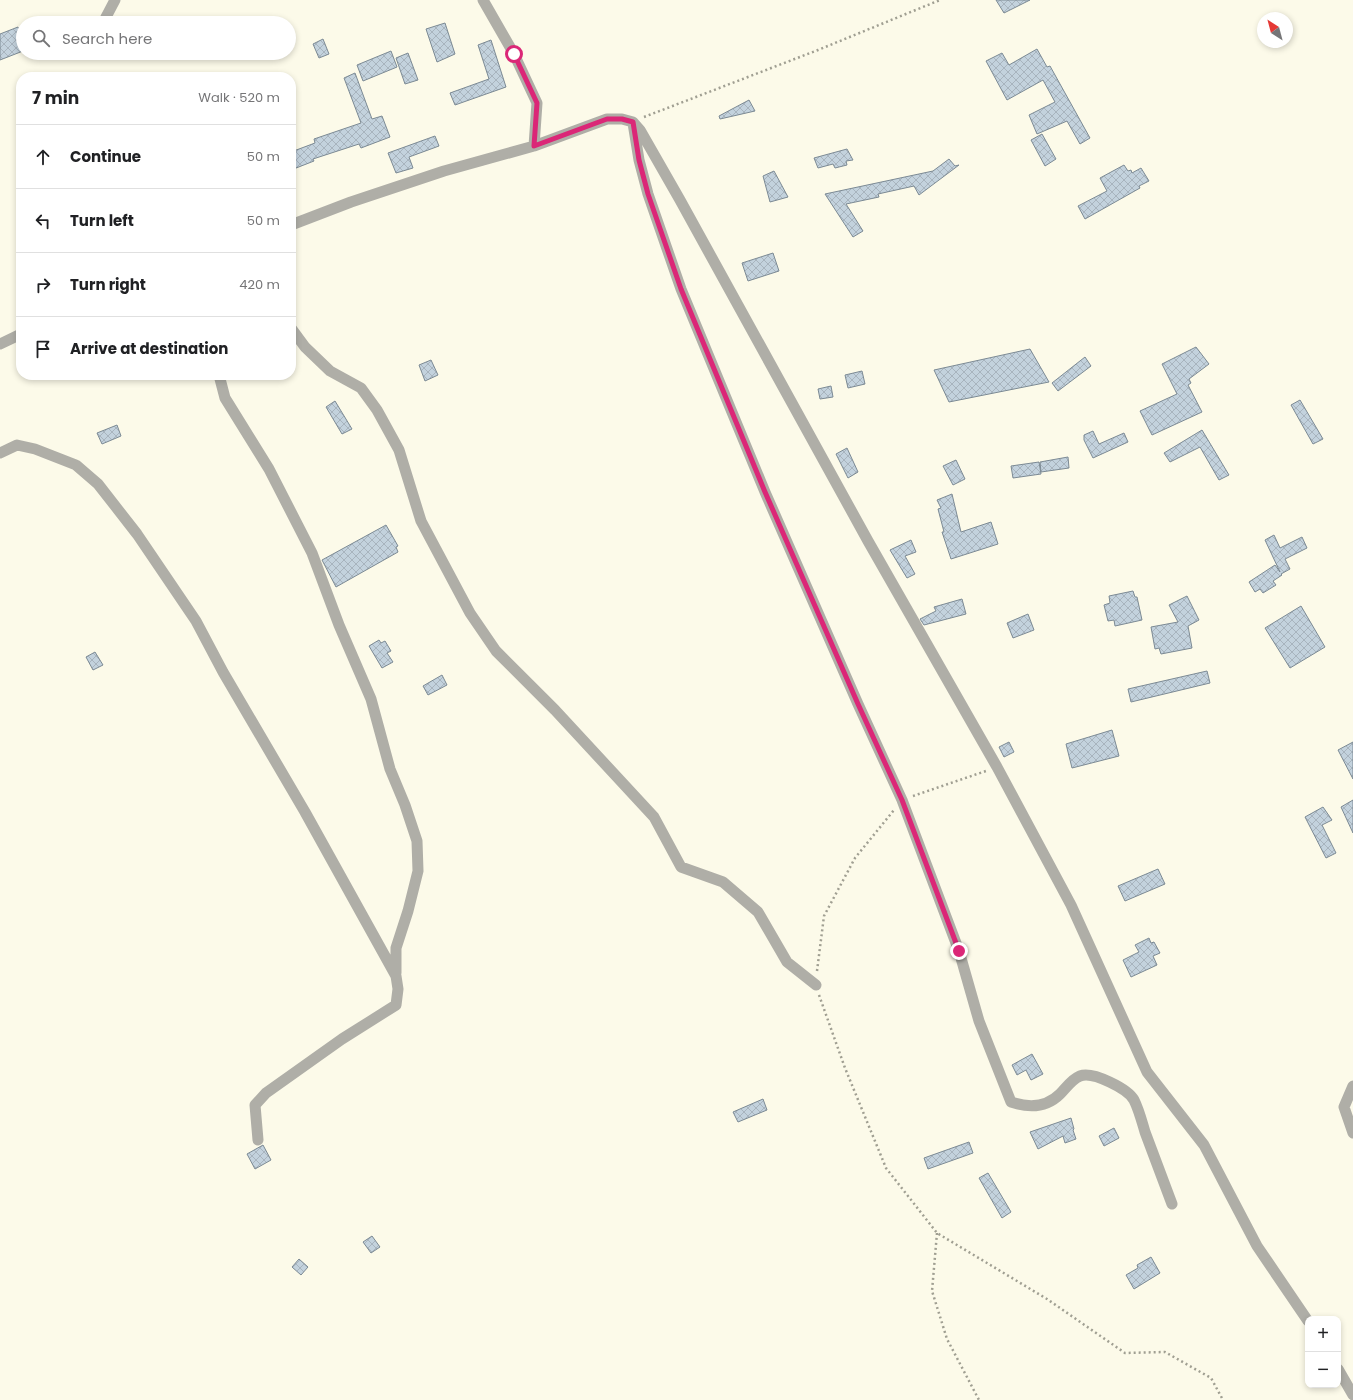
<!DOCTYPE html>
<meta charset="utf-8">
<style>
body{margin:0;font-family:Poppins,sans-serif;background:#f2f2f2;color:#202124}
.controls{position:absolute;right:12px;bottom:12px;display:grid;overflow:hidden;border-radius:8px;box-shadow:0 2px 6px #0003}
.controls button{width:36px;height:36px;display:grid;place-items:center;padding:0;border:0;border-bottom:1px solid #e0e0e0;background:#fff;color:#202124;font:20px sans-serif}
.compass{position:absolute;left:1257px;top:12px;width:36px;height:36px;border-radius:50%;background:#fff;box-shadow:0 2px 6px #0003;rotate:324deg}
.stop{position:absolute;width:12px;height:12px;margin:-9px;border:3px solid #db2777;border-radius:50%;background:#fff}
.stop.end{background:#db2777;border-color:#fff;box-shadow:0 1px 4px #0008}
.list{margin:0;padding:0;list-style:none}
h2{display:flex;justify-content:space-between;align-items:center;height:52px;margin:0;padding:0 16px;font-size:17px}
h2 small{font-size:13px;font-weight:400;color:#757577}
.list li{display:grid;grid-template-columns:26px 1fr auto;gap:12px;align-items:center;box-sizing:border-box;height:64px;padding:0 16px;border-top:1px solid #e0e0e0}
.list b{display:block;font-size:15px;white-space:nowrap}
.list em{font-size:13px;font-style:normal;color:#757577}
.icon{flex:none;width:22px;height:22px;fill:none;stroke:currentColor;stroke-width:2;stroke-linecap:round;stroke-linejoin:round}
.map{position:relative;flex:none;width:1353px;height:1400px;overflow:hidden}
.search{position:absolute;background:#fff;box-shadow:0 2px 6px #0003;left:16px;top:16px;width:280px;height:44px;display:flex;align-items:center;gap:10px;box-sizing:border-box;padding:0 14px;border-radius:22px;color:#757577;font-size:15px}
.panel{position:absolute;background:#fff;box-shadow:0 2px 6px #0003;left:16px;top:72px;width:280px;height:308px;border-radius:16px}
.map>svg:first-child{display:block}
</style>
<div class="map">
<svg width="1353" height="1400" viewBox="0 0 1353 1400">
<defs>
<pattern id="building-cross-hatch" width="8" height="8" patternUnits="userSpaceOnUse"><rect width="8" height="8" fill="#c3d2dd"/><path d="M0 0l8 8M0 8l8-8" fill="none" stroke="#a8b4be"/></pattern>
</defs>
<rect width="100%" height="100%" fill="#fcfae9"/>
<path fill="url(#building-cross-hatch)" stroke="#7c8a94" d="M996,0H1030L1004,13Z
M445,23L455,54L437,62L426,29Z
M18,27L23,40V51L0,60V34Z
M323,39L329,54L319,58L313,44Z
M491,40L506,87L455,105L450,93L489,79L478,45Z
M1037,49L1047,67L1050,66L1090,138L1080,144L1067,121L1037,134L1029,115L1055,102L1043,80L1007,100L986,61L1002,53L1009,65Z
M391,51L397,67L363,81L357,65Z
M408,53L418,80L405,84L396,58Z
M355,73L372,119L382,116L390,137L361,148L359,144L313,159L314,161L291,170V152L315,143L314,139L361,123L344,78Z
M749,100L755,111L720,119L719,116Z
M1042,134L1056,159L1045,166L1031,140Z
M435,136L439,146L409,157L413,168L396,173L388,153Z
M847,149L853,160L846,161L847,165L835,168L833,164L818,168L814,158Z
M949,159L955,166L959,165L919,195L914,186L878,194L879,197L846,204L863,231L853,237L825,194L933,171Z
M1124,165L1128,171L1131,170L1132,173L1141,168L1149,181L1139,186L1140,188L1085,219L1078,206L1107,191L1100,178Z
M774,171L788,197L770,202L763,176Z
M773,253L779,271L748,281L742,263Z
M1196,347L1209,364L1189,379L1191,383L1188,385L1202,412L1152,435L1140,411L1177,394L1162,364Z
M1030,349L1049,382L949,402L934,370Z
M1085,357L1091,366L1058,391L1052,383Z
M431,360L438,375L425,381L419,365Z
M862,371L865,384L848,388L845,375Z
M831,386L833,397L820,399L818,389Z
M1300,400L1323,439L1313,444L1291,405Z
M335,401L352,429L342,434L326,407Z
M117,425L121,436L102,444L97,433Z
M1202,430L1229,475L1219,480L1200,447L1170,462L1164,453Z
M1093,431L1099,444L1124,433L1128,442L1093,458L1084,440V435Z
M847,448L858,472L848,478L836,454Z
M1068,457L1069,468L1041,472L1040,462Z
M956,460L965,479L953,485L943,466Z
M1039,462L1041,474L1013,478L1011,466Z
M952,494L961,532L991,522L998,544L951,559L942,532H944L938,509L941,508L937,500Z
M386,525L398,546L396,547L398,552L336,587L322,560Z
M1274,535L1280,548L1302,537L1307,548L1285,559L1290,569L1281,574L1282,575L1273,581L1276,585L1263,593L1260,589L1255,592L1249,582L1275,565L1280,572L1265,540Z
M911,540L916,552L905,556L915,574L907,578L890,550Z
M1133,591L1135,597H1137L1142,620L1115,626L1114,620L1108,621L1104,605L1110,603L1109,596Z
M1187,596L1199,620L1188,626L1192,648L1161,654L1159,648L1155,649L1151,627L1178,622L1169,605Z
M962,599L966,614L924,625L920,619L936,611L934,607Z
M1301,606L1325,647L1290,668L1265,628Z
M1028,614L1034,630L1013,638L1007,623Z
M379,640L381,643L385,641L391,651L387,653L393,662L382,668L369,646Z
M95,652L103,665L93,670L86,657Z
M1207,671L1210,683L1131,702L1128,689Z
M442,675L447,685L428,695L423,686Z
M1112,730L1119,756L1072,768L1066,744Z
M1009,742L1014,752L1004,757L999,747Z
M1353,742V779L1338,750Z
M1353,800V833L1341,807Z
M1323,807L1332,820L1322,825L1336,853L1326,858L1305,817Z
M1158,869L1165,884L1125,901L1118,886Z
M1149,938L1151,943L1154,942L1160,953L1153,956L1157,965L1131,977L1123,960L1139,952L1135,945Z
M1032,1054L1043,1074L1031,1080L1026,1070L1017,1075L1012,1065Z
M763,1099L767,1110L738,1122L733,1112Z
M1071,1118L1074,1129L1073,1130L1076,1139L1065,1143L1063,1136L1038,1149L1030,1132Z
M1114,1128L1119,1138L1104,1146L1099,1136Z
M969,1142L973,1153L928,1169L924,1158Z
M263,1145L271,1160L255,1169L247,1154Z
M988,1173L1011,1212L1002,1218L979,1178Z
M372,1236L380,1247L371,1253L363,1242Z
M1151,1257L1160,1273L1134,1289L1126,1275L1138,1268L1137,1265Z
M299,1259L308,1267L301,1275L292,1267Z"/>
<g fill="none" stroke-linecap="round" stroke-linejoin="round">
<path stroke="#a09f92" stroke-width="2.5" stroke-dasharray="2 3" stroke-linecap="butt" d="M644,117L818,50L940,0
M913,796L986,771
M817,971L824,916L855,858L894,810
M819,995L845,1068L886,1168L937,1233L1047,1299L1125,1353L1165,1352L1211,1378L1223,1400
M937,1233L932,1291L947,1339L979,1400"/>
<path stroke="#afaea7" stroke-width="11" d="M483,0L514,54L537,103L534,146
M105,19L115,0
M633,123L639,160L648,194L681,289L765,492L858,704L902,800L959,951L979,1021L1011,1102C1029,1108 1046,1108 1060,1094C1066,1088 1072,1079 1080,1076C1093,1071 1128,1089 1134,1100C1139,1110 1142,1122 1145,1132C1154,1156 1163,1180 1172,1204
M291,225L351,202L444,171L534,146L607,119H622L633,122L640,130L680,200L868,541L997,767L1071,905L1147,1072L1204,1145L1257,1246L1308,1321
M291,328L305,347L330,371L361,388L377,410L399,450L421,521L470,613L496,651L555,710L654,817L681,867L723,882L758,912L787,962L816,985
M0,344L21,334
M219,375L225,398L269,469L312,553L339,625L371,699L390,769L405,805L417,841L418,871L408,911L396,948V973
M0,453L17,445L35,449L76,465L98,484L137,534L196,621L223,672L305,812L396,976L398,989L396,1005L342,1039L266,1093L255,1105L258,1140
M1353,1086L1344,1107L1353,1133
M1338,1369L1353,1395"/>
</g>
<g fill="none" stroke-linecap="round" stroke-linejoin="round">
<path stroke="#db2777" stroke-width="5" d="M514,54L537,103L534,146L607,119H622L633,122L639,160L648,194L681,289L765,492L858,704L902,800L959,951"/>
</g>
</svg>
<div class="controls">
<button>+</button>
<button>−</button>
</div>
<svg class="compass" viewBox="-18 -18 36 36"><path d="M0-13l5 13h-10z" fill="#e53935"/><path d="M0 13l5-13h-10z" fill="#757577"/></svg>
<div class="stop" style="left:514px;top:54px"></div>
<div class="stop end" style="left:959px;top:951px"></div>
<div class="search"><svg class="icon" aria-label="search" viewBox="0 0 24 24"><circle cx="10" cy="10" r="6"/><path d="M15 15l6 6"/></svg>Search here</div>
<section class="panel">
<h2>7 min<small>Walk · 520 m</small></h2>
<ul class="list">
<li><svg class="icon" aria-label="ahead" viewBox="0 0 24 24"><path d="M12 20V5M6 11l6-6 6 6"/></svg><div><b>Continue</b></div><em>50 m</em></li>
<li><svg class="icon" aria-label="left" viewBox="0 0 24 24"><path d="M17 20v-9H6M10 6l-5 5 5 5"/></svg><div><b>Turn left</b></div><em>50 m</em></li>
<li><svg class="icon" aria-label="right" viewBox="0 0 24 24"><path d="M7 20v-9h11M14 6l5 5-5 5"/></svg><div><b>Turn right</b></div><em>420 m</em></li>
<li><svg class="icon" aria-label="arrive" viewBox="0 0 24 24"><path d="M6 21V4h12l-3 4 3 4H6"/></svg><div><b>Arrive at destination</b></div></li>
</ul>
</section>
</div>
